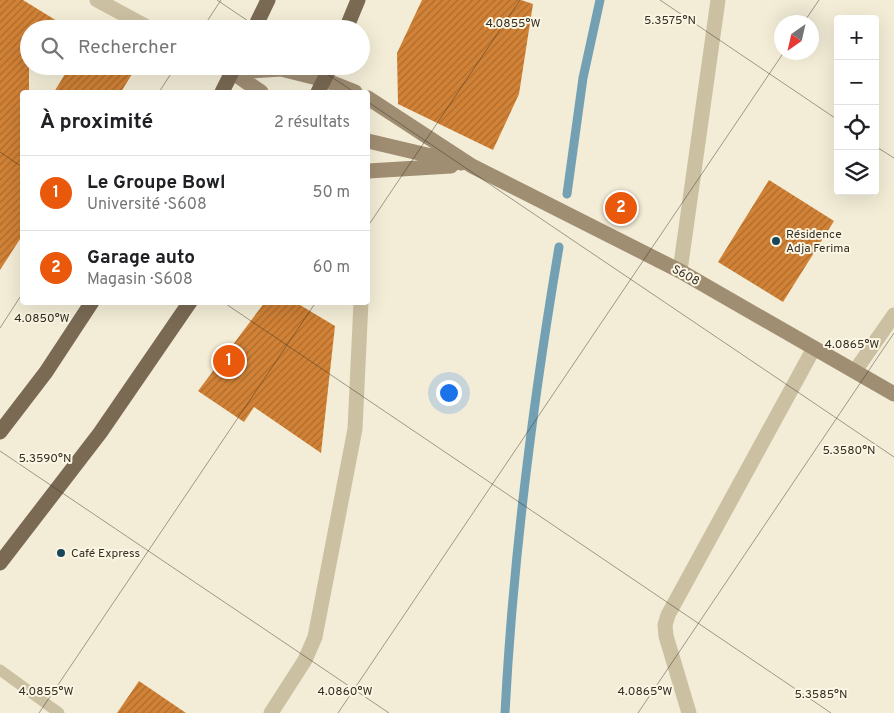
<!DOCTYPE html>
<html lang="fr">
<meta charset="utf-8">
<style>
body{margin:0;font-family:Overpass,sans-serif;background:#f2f2f2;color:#202124}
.controls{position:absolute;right:15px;top:15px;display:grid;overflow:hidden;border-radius:5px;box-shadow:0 5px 20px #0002}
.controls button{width:45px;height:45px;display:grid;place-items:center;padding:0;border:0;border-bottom:1px solid #e0e0e0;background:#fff;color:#202124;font:25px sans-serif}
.compass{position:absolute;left:774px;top:15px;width:45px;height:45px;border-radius:50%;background:#fff;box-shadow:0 5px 20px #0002;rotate:214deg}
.you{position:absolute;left:448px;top:392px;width:18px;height:18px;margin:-12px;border:4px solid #fff;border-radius:50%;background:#1a73e8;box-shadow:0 0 0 8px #1a73e833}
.badge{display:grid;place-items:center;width:32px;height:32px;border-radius:50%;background:#ea580c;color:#fff;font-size:16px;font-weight:700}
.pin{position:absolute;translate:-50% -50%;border:2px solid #fff;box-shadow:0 1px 5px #0006}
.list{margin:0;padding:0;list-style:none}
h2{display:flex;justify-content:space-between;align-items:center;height:65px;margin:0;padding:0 20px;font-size:21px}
h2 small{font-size:16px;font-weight:400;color:#757577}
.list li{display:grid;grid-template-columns:32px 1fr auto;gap:15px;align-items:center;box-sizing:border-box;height:75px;padding:0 20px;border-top:1px solid #e0e0e0}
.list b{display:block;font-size:19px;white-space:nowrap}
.list p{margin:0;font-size:16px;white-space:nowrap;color:#757577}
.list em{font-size:16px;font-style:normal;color:#757577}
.icon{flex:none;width:28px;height:28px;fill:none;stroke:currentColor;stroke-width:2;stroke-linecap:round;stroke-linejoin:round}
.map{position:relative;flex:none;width:894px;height:713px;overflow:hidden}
.search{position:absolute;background:#fff;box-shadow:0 5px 20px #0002;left:20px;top:20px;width:350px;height:55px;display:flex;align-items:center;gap:12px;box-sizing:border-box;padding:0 18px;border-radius:28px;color:#757577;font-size:19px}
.panel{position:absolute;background:#fff;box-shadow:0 5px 20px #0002;left:20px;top:90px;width:350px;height:215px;border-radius:5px}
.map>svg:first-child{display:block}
</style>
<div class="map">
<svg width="894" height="713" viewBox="0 0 894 713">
<defs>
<pattern id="building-hatch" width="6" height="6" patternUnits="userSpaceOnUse" patternTransform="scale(1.25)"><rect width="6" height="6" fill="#d28236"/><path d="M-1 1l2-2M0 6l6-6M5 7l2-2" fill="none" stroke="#ab6b2d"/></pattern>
</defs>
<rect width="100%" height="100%" fill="#f3edd7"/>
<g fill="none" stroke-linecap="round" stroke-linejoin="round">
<path stroke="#73a1b3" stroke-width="9" d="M567,194L583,78L600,0
M505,713C513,557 533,401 559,247"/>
</g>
<path fill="url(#building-hatch)" d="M0,0H23L70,29H29V92H22V236L0,270Z
M422,0H521L533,4L519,94L493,150L398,104L397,53Z
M70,66H137L121,92H54Z
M769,180L834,221L783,302L718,262Z
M265,302H295L335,326L321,453L254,407L244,422L198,391Z
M139,681L186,713H117Z"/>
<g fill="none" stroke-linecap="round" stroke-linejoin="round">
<path stroke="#ccc0a2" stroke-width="11" d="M0,670L59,713"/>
<path stroke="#ccc0a2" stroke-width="15" d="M97,0L151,29
M680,271L718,0
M855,371L894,315
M271,713L305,660L315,637L355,429L361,302
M689,713L666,636L665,625L668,615L814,348"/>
<path stroke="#a08e73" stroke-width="15" d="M232,72L281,69L325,80L355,92
M232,72L261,92
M368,98L472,166L680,271L894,394
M368,141L461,163
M368,171L451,166"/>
<path stroke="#7a6a54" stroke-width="15" d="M254,29L268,0
M346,29L358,0
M222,92L235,66
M318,92L331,66
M0,432L46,372L92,302
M0,563L100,433L190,302"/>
</g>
<path fill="none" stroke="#362f25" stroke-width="1" stroke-opacity="0.45" d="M217,0L260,29M660,0L838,120M804,22L819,0M202,29L221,0M315,66L354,92M159,92L176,66M368,102L894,457M875,146L894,158M0,152L22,167M368,226L520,0M223,302L831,713M0,328L22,294M0,451L389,713M39,713L316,302M338,713L784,52M638,713L894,333"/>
<g fill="#17465b" stroke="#fbf6e3" stroke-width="2">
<circle cx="776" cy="241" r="5"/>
<circle cx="61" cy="553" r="5"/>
</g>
<g text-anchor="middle" stroke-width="4" stroke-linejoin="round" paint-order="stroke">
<g font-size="12" fill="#362f25" stroke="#fbf6e3" text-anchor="start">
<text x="786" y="238">Résidence<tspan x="786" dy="14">Adja Ferima</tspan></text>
<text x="71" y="557">Café Express</text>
</g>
<g font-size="12" fill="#362f25" stroke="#fbf6e3">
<text transform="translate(686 275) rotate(29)" y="4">S608</text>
</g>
</g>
<g font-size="12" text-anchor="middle" fill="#362f25" stroke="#fbf6e3" stroke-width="4" stroke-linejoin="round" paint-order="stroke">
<text x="670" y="24">5.3575°N</text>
<text x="513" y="27">4.0855°W</text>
<text x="42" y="322">4.0850°W</text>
<text x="852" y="348">4.0865°W</text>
<text x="849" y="454">5.3580°N</text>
<text x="45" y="462">5.3590°N</text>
<text x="46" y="695">4.0855°W</text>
<text x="345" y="695">4.0860°W</text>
<text x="645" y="695">4.0865°W</text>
<text x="821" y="698">5.3585°N</text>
</g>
</svg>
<div class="controls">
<button>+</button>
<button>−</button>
<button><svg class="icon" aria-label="locate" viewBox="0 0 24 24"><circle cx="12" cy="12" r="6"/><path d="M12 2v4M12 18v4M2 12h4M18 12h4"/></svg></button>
<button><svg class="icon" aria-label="layers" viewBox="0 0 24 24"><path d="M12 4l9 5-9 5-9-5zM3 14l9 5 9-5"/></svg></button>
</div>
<svg class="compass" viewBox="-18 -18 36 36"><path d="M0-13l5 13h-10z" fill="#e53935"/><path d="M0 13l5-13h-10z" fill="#757577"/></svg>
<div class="you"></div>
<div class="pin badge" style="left:229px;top:361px">1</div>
<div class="pin badge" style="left:621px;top:208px">2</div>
<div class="search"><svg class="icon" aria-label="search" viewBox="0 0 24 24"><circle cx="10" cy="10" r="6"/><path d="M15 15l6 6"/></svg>Rechercher</div>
<section class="panel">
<h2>À proximité<small>2 résultats</small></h2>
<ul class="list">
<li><span class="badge">1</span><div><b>Le Groupe Bowl</b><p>Université · S608</p></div><em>50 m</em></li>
<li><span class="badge">2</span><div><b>Garage auto</b><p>Magasin · S608</p></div><em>60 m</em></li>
</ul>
</section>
</div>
